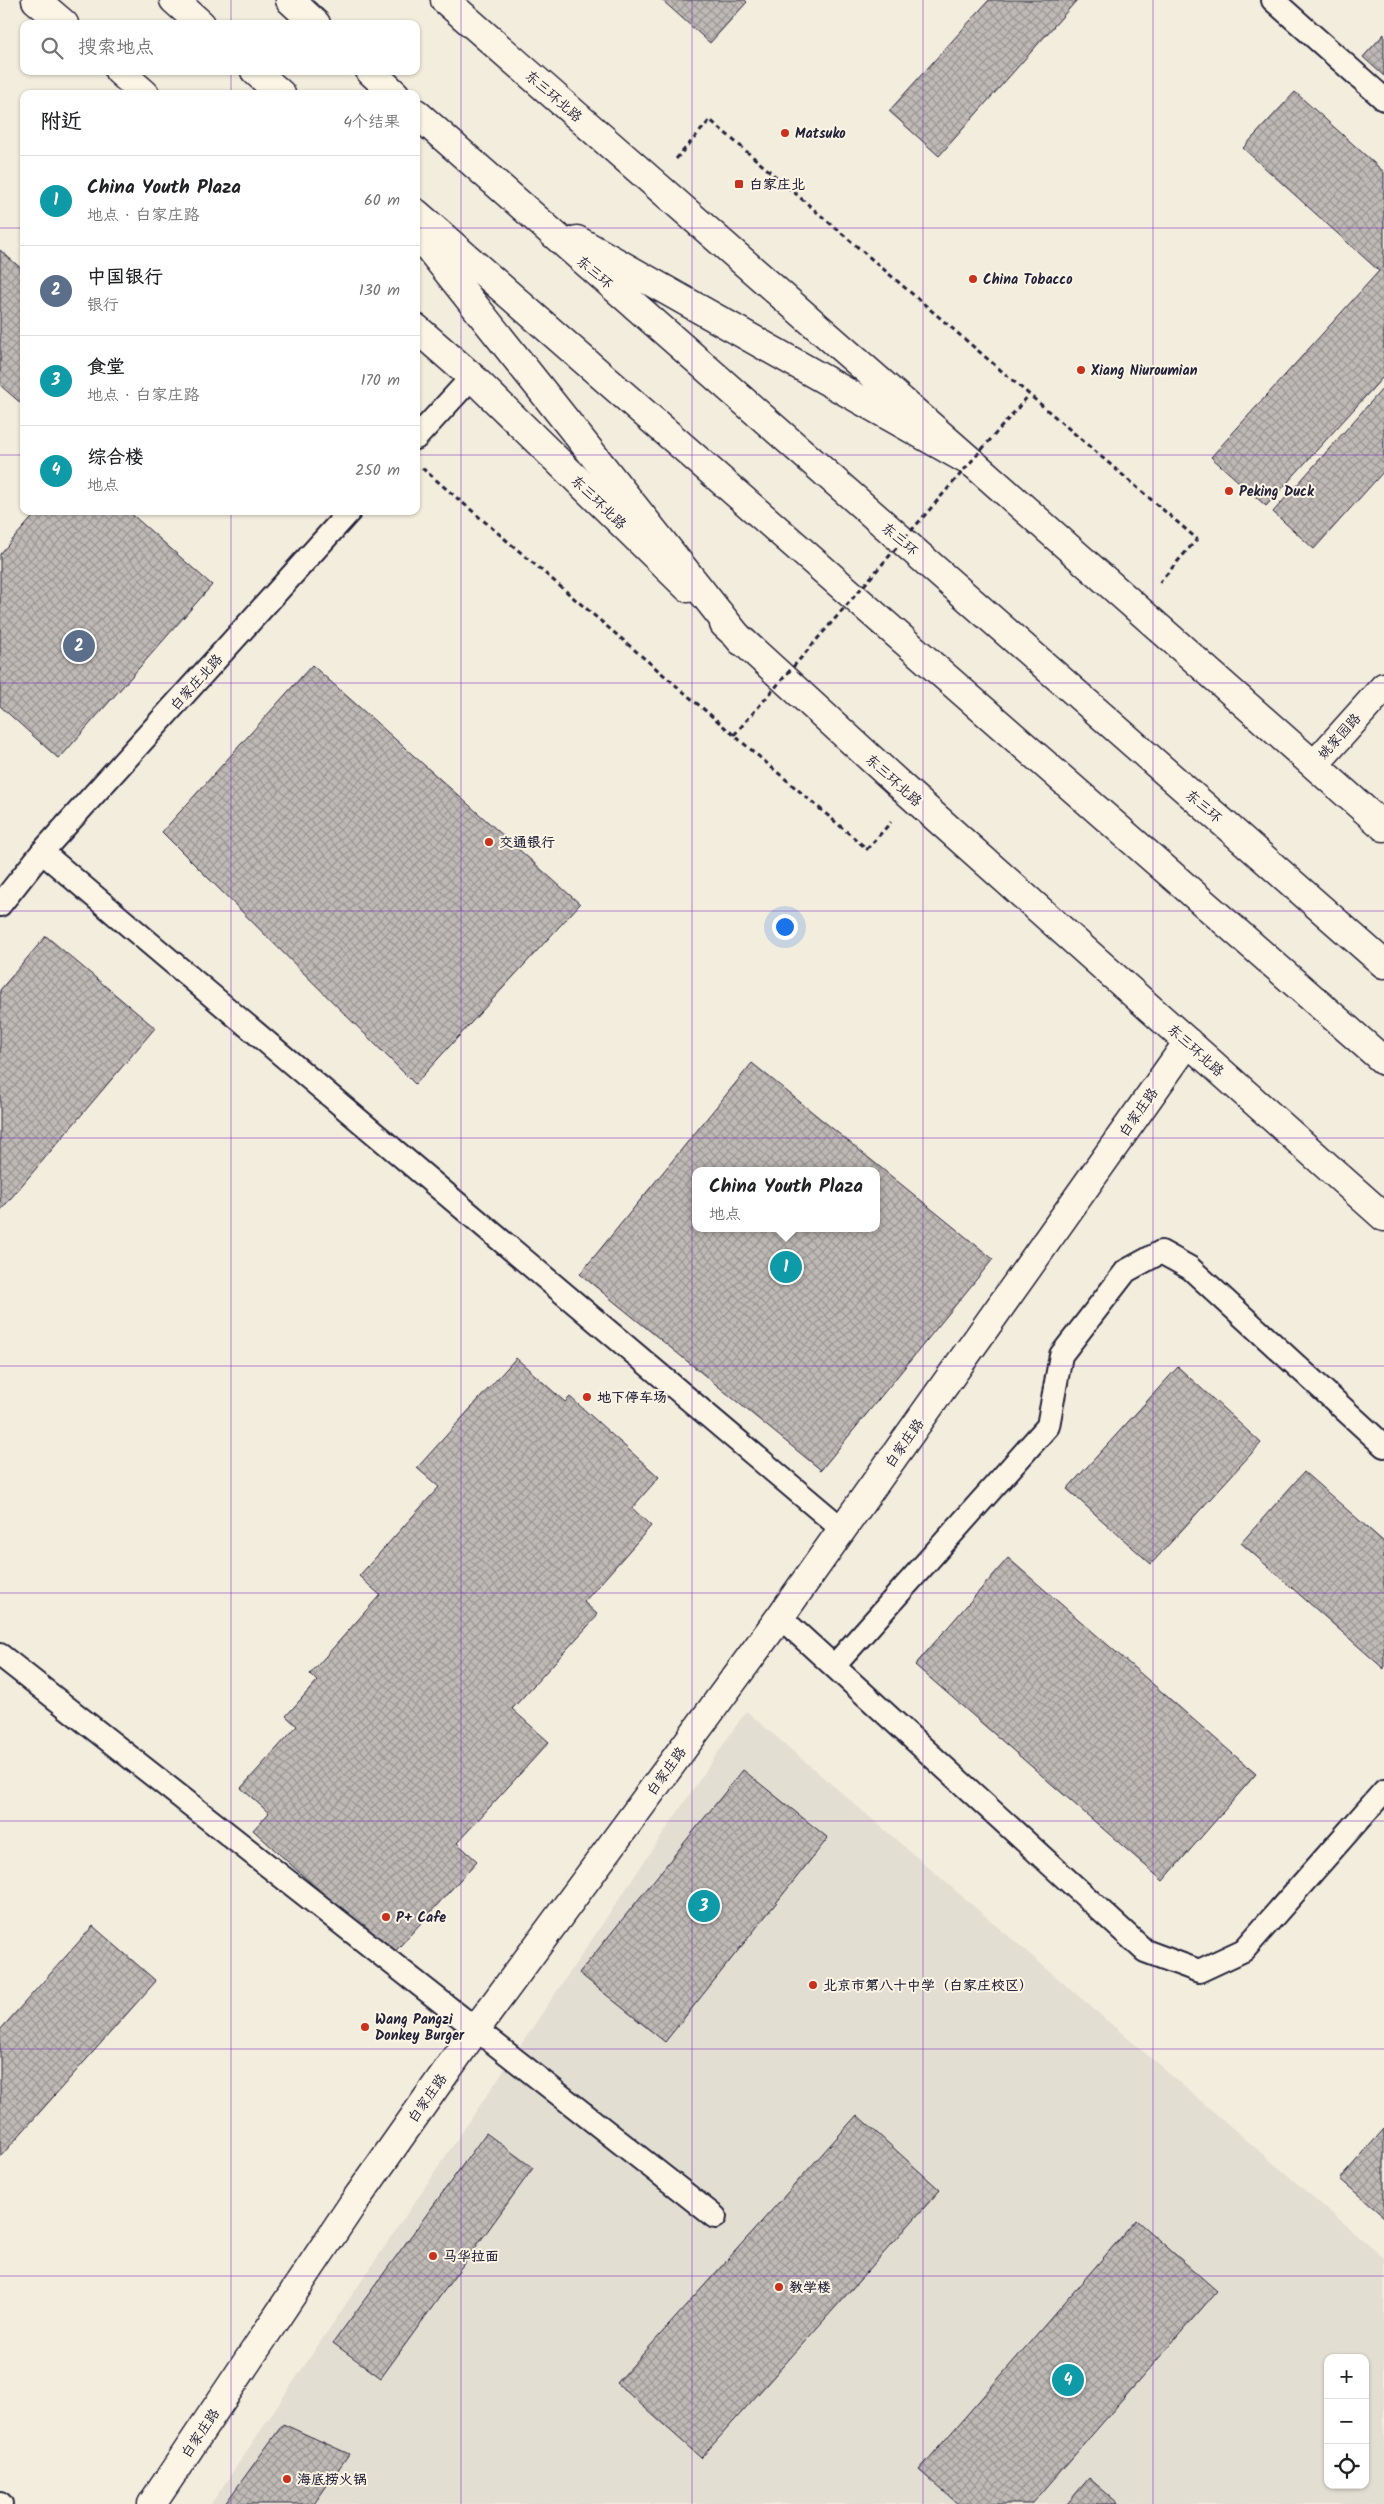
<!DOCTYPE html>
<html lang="zh">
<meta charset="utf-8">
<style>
body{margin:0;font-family:Kalam,"LXGW WenKai TC",sans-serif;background:#f6f6f6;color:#202124}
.controls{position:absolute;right:15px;bottom:15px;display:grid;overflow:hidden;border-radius:10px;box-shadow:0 1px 4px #0004}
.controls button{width:45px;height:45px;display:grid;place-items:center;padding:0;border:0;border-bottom:1px solid #e0e0e0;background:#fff;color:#202124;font:25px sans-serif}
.you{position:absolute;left:784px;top:926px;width:18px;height:18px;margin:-12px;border:4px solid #fff;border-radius:50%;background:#1a73e8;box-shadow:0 0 0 8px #1a73e833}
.badge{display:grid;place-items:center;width:32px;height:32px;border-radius:50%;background:#c8321e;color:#fff;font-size:16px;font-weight:700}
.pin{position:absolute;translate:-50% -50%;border:2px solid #fff;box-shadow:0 1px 5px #0006}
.popup{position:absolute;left:692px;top:1167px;width:188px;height:65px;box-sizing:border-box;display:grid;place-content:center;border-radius:10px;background:#fff;filter:drop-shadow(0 1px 4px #0005);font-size:16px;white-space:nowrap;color:#757577}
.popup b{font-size:19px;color:#202124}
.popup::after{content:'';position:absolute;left:50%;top:100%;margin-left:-10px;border:10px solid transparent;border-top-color:#fff}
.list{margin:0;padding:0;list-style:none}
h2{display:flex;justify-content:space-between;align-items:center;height:65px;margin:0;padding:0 20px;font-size:21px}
h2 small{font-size:16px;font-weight:400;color:#757577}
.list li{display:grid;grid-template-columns:32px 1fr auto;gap:15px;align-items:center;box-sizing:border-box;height:90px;padding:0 20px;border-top:1px solid #e0e0e0}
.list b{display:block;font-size:19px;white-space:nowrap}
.list p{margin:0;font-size:16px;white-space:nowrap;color:#757577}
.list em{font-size:16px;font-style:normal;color:#757577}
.icon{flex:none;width:28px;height:28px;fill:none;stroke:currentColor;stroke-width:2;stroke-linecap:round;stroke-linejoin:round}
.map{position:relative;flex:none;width:1384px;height:2504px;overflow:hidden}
.search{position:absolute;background:#fff;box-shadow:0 1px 4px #0004;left:20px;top:20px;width:400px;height:55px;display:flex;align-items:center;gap:12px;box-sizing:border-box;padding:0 18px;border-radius:10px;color:#757577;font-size:19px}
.panel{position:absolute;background:#fff;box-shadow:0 1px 4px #0004;left:20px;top:90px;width:400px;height:425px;border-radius:10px}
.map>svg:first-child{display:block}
</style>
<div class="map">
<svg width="1384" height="2504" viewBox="0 0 1384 2504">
<defs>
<pattern id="building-cross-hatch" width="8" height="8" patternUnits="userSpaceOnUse" patternTransform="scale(1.25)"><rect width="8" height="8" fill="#bfbab6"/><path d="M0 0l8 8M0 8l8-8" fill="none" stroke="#9b9795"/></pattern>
</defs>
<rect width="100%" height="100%" fill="#f3edde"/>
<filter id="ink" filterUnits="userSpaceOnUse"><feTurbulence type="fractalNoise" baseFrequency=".02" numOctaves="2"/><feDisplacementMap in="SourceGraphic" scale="10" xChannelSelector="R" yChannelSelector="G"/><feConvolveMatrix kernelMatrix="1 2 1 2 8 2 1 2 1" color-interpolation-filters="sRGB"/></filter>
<g filter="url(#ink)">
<path fill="#e3ded2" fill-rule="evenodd" d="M746,1711L1384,2258V2504H211ZM1328,2358H1365V2485H1328Z"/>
<path fill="url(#building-cross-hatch)" stroke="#22223b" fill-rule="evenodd" d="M662,0H745L747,2L710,43Z
M989,0H1077L939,156L889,111Z
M1384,34V76L1363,57Z
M1295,92L1384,172V376L1266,506L1211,457L1379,271L1243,148Z
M0,250L24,271V406L0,385Z
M1384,387V471L1314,549L1273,512Z
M38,511H128L212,585L59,759L0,706V554Z
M312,665L580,904L415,1084L162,832Z
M46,936L155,1028L0,1211V990Z
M752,1063L993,1259L821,1470L580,1274ZM696,1171H876V1228H696Z
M516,1358L565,1402L570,1397L659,1477L632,1508L651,1526L584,1602L598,1615L512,1709L549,1742L457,1843L477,1861L391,1956L253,1830L269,1813L241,1788L297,1726L286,1716L317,1681L310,1674L380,1595L359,1576L439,1487L417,1468Z
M1178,1367L1261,1443L1151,1564L1067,1489Z
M1304,1472L1384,1542V1669L1241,1543Z
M1008,1558L1256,1774L1163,1881L915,1665Z
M743,1770L828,1838L665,2042L579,1973Z
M93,1926L156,1981L0,2157V2030Z
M857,2115L940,2190L701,2458L617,2383Z
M1384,2129V2217L1340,2179Z
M486,2133L533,2168L381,2378L333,2343Z
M1136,2220L1217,2291L1032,2504H958L919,2470Z
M283,2424L349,2454L314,2504H225Z
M1089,2478L1119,2504H1067Z"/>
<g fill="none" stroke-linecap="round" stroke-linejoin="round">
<g stroke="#22223b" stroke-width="26">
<path id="lane" d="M1273,0L1384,99
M416,438L472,377
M42,852L350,511
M0,905L42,852L842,1529
M780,1617L1145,1951L1199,1971L1244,1950L1384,1791
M0,1655L715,2217
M834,1666L1048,1426L1061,1355L1126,1271L1161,1252L1190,1268L1384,1446
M0,2503L1,2504"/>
</g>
<g stroke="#22223b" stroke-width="31">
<path id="secondary" d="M36,0L64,24
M445,0L974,464L1384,827
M119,71L145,94
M416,328L472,377L688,588
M724,624L913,797L1384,1217
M1315,764L1384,687
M152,2504L352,2205L476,2029L780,1617L1188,1042"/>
</g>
<g stroke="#22223b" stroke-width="31">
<path id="highway" d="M174,0L201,24
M290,0L316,24
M255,71L281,94
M370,71L395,94
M416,113L1384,964
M416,213L1384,1061
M416,232L741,641
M577,240L974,464"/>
</g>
<path stroke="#22223b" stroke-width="3" stroke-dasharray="5 4" stroke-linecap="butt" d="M676,159L710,120L1197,539L1159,583
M422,468L867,849L891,822"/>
<use href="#lane" stroke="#fcf5e5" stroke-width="22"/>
<use href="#secondary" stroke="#fcf5e5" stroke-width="28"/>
<use href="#highway" stroke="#fcf5e5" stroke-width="28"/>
<path stroke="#22223b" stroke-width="3" stroke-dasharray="5 4" stroke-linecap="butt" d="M734,735L1029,395"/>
</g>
</g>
<path fill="none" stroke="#7b2cbf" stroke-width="1" stroke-opacity="0.55" d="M231,0V24M461,0V2504M692,0V2504M923,0V2504M1153,0V2504M231,71V94M0,228H24M416,228H1384M0,455H24M416,455H1384M231,511V2504M0,683H1384M0,911H1384M0,1138H1384M0,1366H1384M0,1593H1384M0,1821H1384M0,2049H1384M0,2276H1384"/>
<g fill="#c8321e" stroke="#fcf5e5" stroke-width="2">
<circle cx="785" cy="133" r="5"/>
<rect x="734" y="179" width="10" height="10" rx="2.5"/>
<circle cx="973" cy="279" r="5"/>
<circle cx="1081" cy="370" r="5"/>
<circle cx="1229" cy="491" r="5"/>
<circle cx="489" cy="842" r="5"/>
<circle cx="587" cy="1397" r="5"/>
<circle cx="386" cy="1917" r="5"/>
<circle cx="813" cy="1985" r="5"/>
<circle cx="365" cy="2027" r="5"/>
<circle cx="433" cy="2256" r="5"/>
<circle cx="779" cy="2287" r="5"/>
<circle cx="287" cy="2479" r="5"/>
</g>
<g text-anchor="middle" stroke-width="4" stroke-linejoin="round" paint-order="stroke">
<g font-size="14" fill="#22223b" stroke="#fcf5e5">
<text transform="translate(554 96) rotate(41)" y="5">东三环北路</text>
<text transform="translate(595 272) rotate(41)" y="5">东三环</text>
<text transform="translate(599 502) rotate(44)" y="5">东三环北路</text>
<text transform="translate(900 539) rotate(41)" y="5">东三环</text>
<text transform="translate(196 682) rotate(-48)" y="5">白家庄北路</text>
<text transform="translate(1339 736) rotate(-48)" y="5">姚家园路</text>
<text transform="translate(894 780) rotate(42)" y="5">东三环北路</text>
<text transform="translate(1204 806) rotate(41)" y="5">东三环</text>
<text transform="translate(1196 1050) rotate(42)" y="5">东三环北路</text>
<text transform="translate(1138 1112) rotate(-55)" y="5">白家庄路</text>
<text transform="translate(904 1443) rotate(-55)" y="5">白家庄路</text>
<text transform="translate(666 1771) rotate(-54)" y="5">白家庄路</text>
<text transform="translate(427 2098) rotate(-55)" y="5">白家庄路</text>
<text transform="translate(200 2433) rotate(-56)" y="5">白家庄路</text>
</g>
<g font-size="14" font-weight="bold" fill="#22223b" stroke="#fcf5e5" text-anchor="start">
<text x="795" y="138">Matsuko</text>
<text x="749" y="189">白家庄北</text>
<text x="983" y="284">China Tobacco</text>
<text x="1091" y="375">Xiang Niuroumian</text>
<text x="1239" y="496">Peking Duck</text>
<text x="499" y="847">交通银行</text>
<text x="597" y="1402">地下停车场</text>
<text x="396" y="1922">P+ Cafe</text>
<text x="823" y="1990">北京市第八十中学（白家庄校区）</text>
<text x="375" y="2024">Wang Pangzi<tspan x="375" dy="16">Donkey Burger</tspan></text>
<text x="443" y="2261">马华拉面</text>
<text x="789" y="2292">教学楼</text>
<text x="297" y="2484">海底捞火锅</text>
</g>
</g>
</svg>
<div class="controls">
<button>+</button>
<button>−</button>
<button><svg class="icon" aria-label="locate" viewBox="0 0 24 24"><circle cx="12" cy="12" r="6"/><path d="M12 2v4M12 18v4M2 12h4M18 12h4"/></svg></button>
</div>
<div class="you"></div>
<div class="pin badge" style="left:786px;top:1267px;background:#0f9aa8">1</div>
<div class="popup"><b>China Youth Plaza</b>地点</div>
<div class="pin badge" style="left:79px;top:646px;background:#5c6f8a">2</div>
<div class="pin badge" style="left:704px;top:1906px;background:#0f9aa8">3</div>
<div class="pin badge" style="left:1068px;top:2380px;background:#0f9aa8">4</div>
<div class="search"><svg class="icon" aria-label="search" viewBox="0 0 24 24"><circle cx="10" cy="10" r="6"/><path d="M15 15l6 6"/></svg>搜索地点</div>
<section class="panel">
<h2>附近<small>4个结果</small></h2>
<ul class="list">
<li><span class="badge" style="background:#0f9aa8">1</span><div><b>China Youth Plaza</b><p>地点 · 白家庄路</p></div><em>60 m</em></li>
<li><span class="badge" style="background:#5c6f8a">2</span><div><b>中国银行</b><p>银行</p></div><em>130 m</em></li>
<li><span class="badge" style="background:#0f9aa8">3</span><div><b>食堂</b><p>地点 · 白家庄路</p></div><em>170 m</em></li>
<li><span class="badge" style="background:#0f9aa8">4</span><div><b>综合楼</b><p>地点</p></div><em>250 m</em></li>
</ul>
</section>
</div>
